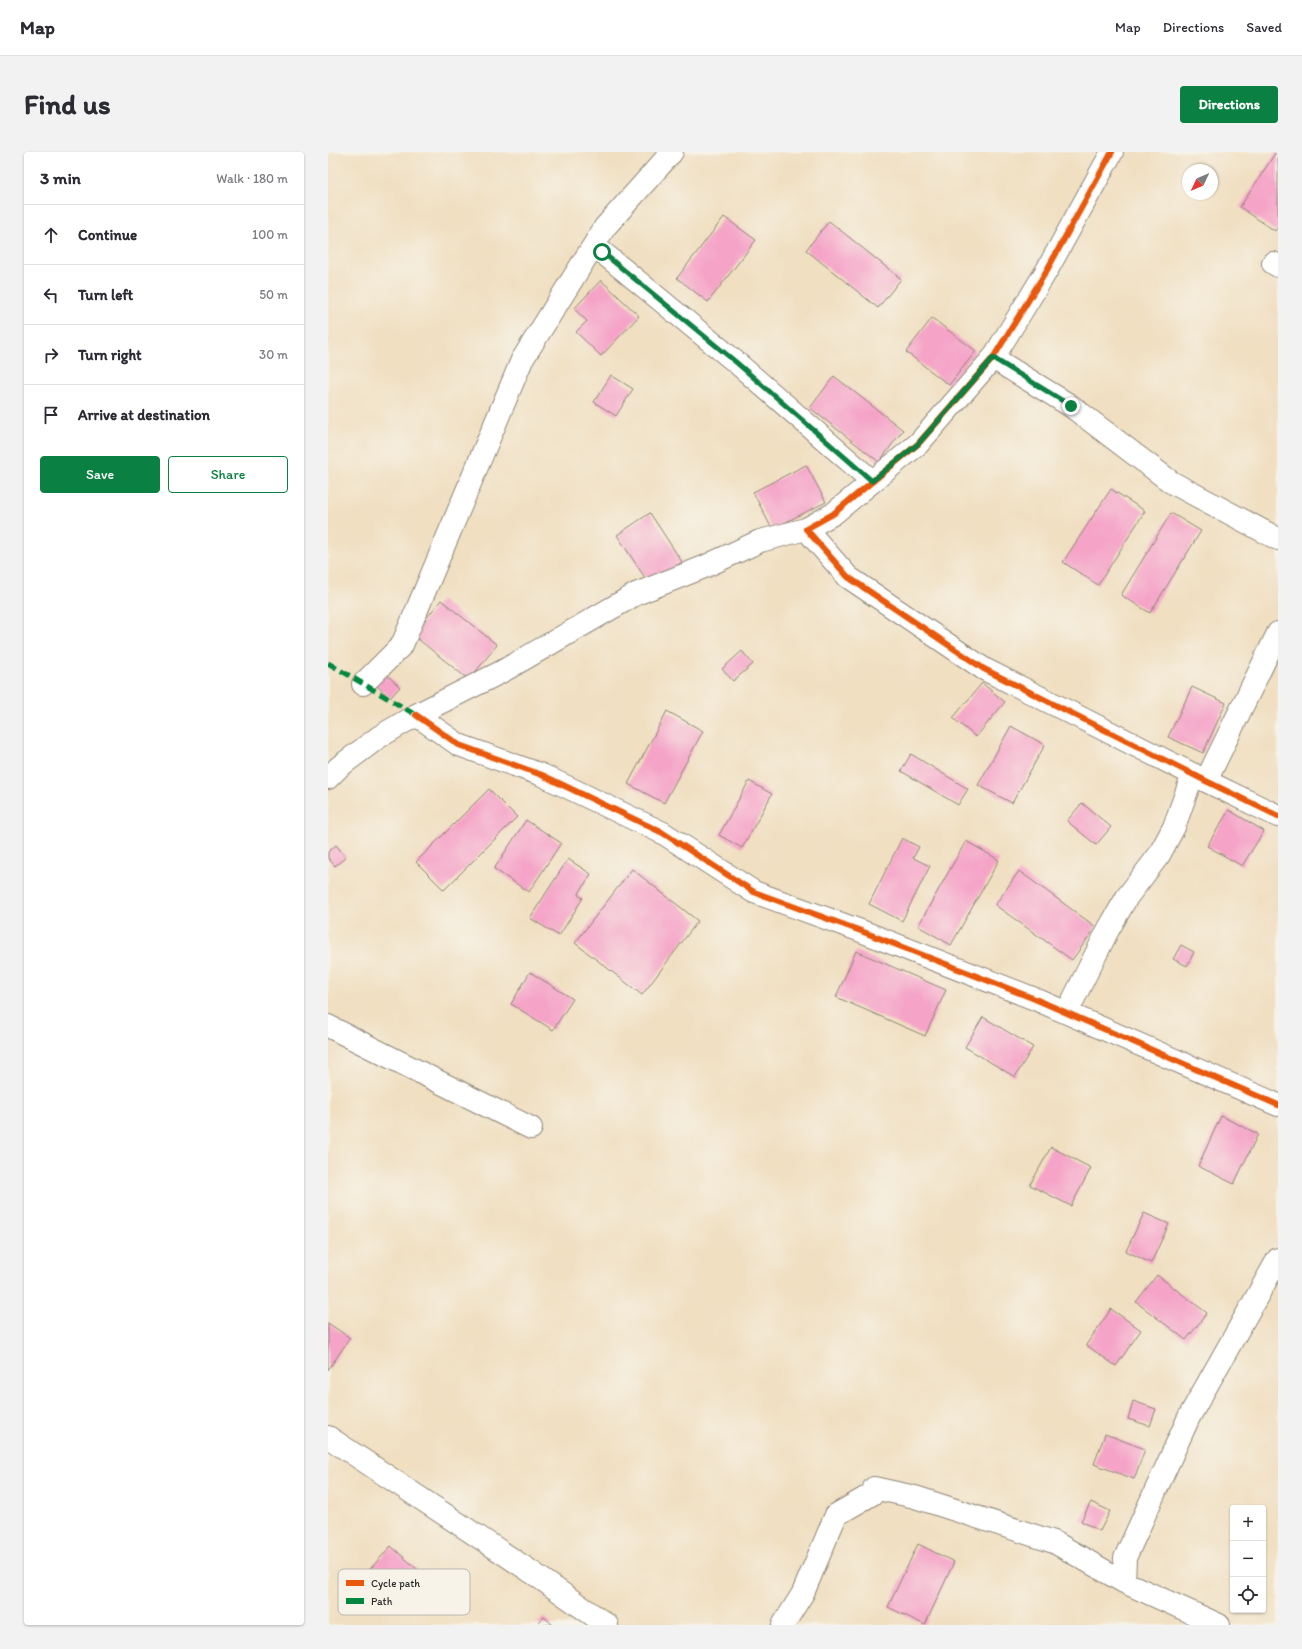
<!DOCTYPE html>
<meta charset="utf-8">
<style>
body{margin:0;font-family:Itim,sans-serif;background:#f2f2f3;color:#2b2b33}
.controls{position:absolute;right:12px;bottom:12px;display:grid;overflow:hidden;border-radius:4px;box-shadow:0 1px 3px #0004}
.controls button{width:36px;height:36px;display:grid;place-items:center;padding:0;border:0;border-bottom:1px solid #e1e1e2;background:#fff;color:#2b2b33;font:20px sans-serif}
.compass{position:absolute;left:854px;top:12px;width:36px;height:36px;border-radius:50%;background:#fff;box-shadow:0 1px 3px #0004;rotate:226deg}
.stop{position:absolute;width:12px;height:12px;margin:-9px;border:3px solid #0b8043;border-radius:50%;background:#fff}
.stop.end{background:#0b8043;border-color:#fff;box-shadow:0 1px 4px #0008}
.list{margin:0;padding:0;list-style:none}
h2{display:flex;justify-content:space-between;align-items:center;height:52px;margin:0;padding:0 16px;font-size:17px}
h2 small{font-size:13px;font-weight:400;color:#7c7c81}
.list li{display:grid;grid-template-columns:26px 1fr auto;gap:12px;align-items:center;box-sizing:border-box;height:60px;padding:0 16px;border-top:1px solid #e1e1e2}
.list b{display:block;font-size:15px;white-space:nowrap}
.list em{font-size:13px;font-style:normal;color:#7c7c81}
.actions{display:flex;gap:8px;padding:12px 16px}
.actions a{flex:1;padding:9px 0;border:1px solid #0b8043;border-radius:4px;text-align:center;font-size:14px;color:#0b8043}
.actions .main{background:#0b8043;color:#fff}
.icon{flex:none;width:22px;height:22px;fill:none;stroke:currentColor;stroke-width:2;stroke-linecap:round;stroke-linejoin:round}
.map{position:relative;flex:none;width:950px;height:1473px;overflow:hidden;border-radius:4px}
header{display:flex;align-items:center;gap:24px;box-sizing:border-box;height:56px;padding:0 20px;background:#fff;border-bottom:1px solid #e1e1e2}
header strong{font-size:19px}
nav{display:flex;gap:22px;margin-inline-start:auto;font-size:14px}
.intro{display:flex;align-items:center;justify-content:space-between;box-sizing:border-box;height:96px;padding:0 24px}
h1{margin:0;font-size:28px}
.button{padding:10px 18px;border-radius:4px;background:#0b8043;color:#fff;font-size:14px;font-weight:700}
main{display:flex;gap:24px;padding:0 24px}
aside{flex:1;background:#fff;border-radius:4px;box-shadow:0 1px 3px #0004}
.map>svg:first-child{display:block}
</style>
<header>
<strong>Map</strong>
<nav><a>Map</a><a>Directions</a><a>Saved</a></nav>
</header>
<div class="intro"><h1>Find us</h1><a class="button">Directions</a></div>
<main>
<aside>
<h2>3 min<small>Walk · 180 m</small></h2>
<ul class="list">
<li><svg class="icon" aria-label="ahead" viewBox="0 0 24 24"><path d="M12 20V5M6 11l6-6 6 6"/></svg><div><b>Continue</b></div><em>100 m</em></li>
<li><svg class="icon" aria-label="left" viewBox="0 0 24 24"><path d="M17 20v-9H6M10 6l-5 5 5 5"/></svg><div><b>Turn left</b></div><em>50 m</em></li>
<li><svg class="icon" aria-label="right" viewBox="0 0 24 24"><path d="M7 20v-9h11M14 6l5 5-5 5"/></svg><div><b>Turn right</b></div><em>30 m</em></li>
<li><svg class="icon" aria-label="arrive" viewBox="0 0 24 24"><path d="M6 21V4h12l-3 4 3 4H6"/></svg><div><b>Arrive at destination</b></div></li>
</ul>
<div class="actions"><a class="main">Save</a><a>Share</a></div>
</aside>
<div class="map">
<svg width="950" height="1473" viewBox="0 0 950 1473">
<rect width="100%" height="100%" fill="#f7f3e8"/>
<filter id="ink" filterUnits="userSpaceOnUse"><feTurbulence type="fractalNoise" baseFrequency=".025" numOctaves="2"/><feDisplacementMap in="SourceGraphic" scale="8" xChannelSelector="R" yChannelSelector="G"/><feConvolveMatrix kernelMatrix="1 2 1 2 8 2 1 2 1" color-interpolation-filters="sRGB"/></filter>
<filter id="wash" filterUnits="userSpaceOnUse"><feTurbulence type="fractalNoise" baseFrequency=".012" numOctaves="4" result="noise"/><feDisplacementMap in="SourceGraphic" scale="16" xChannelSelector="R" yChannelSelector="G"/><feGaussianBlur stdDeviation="0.9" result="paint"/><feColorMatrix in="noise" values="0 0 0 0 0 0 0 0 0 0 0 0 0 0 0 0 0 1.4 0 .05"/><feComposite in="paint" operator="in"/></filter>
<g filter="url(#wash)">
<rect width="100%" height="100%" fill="#f0dfc1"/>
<g id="blocks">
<path fill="#f5a4c8" d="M948,0H950V75L947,79L912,55Z
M396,65L428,88L380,150L349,126Z
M501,69L573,127L550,156L478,98Z
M273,128L311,164L273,204L248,180L259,169L246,157Z
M604,166L648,199L621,233L578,200Z
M283,223L305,237L288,264L266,250Z
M506,224L575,278L551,310L482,256Z
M478,313L498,350L444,377L425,340Z
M783,337L817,359L770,433L735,410Z
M322,361L354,410L321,432L289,383Z
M843,361L873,379L822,461L793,443Z
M113,448L169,493L141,528L85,483Z
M414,499L425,512L405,529L394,517Z
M57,521L72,535L62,546L47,532Z
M654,531L677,550L648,585L625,566Z
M864,535L898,551L875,601L840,585Z
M339,559L375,579L336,651L300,632Z
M683,574L717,593L684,651L650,633Z
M583,602L640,637L630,653L573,619Z
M421,629L444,642L414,696L391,683Z
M161,637L189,665L116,738L88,710Z
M754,651L783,675L768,693L739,669Z
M901,658L936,679L914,714L879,694Z
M198,668L233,691L201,740L166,717Z
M574,686L591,695L585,706L602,714L574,769L541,752Z
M638,689L671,708L623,793L590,774Z
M8,693L18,705L7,714L0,706V700Z
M240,707L263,722L250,743L255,746L231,784L202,766Z
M304,717L370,769L314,843L247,791Z
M691,719L768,775L744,808L667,753Z
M853,793L866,800L859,814L845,807Z
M528,799L618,838L597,884L508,845Z
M202,820L245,847L225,878L183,852Z
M655,865L705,895L687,925L637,895Z
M893,964L930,982L906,1032L870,1014Z
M723,995L763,1016L743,1054L702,1033Z
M816,1061L841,1072L823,1111L798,1099Z
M829,1123L879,1161L858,1188L808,1150Z
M783,1157L813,1178L788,1214L758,1193Z
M0,1171L22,1186L0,1218Z
M805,1249L828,1257L822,1274L800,1267Z
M777,1282L817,1297L806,1327L766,1312Z
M763,1350L782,1359L772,1379L753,1369Z
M590,1392L626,1410L597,1473L560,1455Z
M63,1394L90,1418L60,1451L33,1427Z
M216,1465L225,1473H208Z"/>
</g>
</g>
<g filter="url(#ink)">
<use href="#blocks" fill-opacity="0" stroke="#8e8576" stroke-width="1"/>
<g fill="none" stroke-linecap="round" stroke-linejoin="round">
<g stroke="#8e8576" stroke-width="24">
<path id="street" d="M784,0L719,118L665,206L590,292L505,362L478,377L520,425L656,517L878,629L950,664
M274,100L409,211L544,329
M945,111L950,114
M665,206L743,254L843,330L950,387
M35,532L74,493L194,208L277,75L344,0
M88,563L131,593L214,623L335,681L426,740L533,779L707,847L950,953
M0,626L11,615L51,585L88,563L175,519L308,442L376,415L432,389L478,377
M878,629L950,481
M739,860L780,778L799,745L831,703L846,675L865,622
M0,874L203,976
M0,1285L205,1421L279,1473
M796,1430L797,1406L861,1265L950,1107
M455,1473L475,1441L508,1363L546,1341V1336L587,1345L726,1390L796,1430L891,1473"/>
</g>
<use href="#street" stroke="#fff" stroke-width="22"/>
<path stroke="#00873e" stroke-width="5" stroke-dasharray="10 5" stroke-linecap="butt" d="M0,511L88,563"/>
<g stroke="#f7f3e8" stroke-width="8">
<path id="cycleway" d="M784,0L719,118L665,206L590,292L505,362L478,377L520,425L656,517L878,629L950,664
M88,563L131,593L214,623L335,681L426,740L533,779L707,847L950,953"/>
</g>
<use href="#cycleway" stroke="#e8590c" stroke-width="6"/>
</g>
</g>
<g fill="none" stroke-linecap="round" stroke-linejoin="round" filter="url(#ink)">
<path stroke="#0b8043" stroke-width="5" d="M274,100L409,211L544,329L590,292L665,206L743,254"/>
</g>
<rect x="10" y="1417" width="132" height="46" rx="6" fill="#f7f3e8" stroke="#bab7af" stroke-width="1"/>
<rect x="18" y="1428" width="18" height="6" fill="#e8590c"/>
<rect x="18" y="1446" width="18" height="6" fill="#00873e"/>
<g font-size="11" fill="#2b2b2b">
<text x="43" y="1435">Cycle path</text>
<text x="43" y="1453">Path</text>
</g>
</svg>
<div class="controls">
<button>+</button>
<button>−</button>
<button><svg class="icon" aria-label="locate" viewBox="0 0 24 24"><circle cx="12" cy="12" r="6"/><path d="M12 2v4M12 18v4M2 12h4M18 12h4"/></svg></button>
</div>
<svg class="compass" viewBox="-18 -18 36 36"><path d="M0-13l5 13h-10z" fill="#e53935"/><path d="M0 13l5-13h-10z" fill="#7c7c81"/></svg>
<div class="stop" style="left:274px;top:100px"></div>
<div class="stop end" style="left:743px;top:254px"></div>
</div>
</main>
